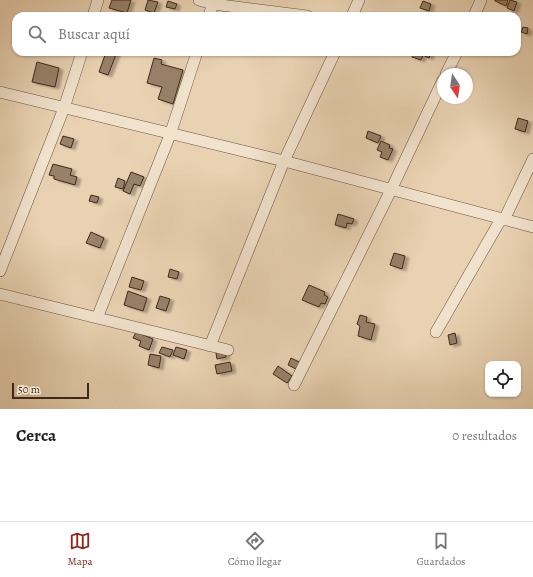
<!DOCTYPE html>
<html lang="es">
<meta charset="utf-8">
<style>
body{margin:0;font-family:Alegreya,serif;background:#f6f6f6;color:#202124}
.controls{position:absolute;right:12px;bottom:12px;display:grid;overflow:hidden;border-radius:8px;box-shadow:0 1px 3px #0004}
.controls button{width:36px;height:36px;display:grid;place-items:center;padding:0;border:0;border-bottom:1px solid #e0e0e0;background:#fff;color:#202124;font:20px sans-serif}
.compass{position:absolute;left:437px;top:68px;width:36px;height:36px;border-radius:50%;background:#fff;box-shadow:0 1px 3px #0004;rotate:167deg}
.scale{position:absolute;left:12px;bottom:10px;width:77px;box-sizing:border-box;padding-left:4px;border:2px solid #3e291a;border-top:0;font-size:11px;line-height:14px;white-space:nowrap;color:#3e291a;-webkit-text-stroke:3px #f1e2cd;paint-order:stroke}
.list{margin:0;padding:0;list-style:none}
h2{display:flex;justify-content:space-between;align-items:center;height:52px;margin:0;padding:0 16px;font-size:17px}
h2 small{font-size:13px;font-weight:400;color:#757577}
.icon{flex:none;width:22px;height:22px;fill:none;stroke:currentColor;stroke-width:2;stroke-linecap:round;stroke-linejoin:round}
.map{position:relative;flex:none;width:533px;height:409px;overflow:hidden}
.search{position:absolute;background:#fff;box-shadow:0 1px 3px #0004;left:12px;right:12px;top:12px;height:44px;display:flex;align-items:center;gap:10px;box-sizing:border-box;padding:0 14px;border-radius:12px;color:#757577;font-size:15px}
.sheet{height:112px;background:#fff}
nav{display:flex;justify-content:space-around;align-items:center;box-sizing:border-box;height:56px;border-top:1px solid #e0e0e0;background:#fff;font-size:11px;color:#757577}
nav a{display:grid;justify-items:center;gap:2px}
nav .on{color:#8f2418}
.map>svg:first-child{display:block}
</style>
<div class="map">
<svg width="533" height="409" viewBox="0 0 533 409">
<defs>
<filter id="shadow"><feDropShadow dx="4" dy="2" stdDeviation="1" flood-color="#0004"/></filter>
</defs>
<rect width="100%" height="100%" fill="#e9d2b2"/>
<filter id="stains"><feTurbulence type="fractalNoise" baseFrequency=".005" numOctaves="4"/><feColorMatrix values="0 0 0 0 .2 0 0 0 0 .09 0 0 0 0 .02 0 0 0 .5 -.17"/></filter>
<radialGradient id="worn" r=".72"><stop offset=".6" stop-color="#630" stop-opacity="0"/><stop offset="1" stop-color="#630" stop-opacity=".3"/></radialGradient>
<path fill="#978169" stroke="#3e291a" filter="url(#shadow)" d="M112,0H131L127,13L109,8Z
M148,0L158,2L154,13L145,10Z
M495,0H508L506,6L495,1Z
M510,0L517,2L514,11L507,8Z
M168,1L177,4L175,9L166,7Z
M423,1L431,4L429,11L420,8Z
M183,13L194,16H182Z
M523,27L528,28L527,34L521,32Z
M106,52H117L108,75L99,72Z
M413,52H431L429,58L423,55L421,60L412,57Z
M154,58L162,60L161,64L183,70L173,104L158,99L162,87L147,83Z
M37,62L59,68L55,87L32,82Z
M518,118L528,121L525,132L515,129Z
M368,131L381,136L378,143L366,138Z
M63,136L74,139L71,148L60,144Z
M381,141L390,145L389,148L393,149L388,160L380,157L382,152L377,150Z
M53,164L72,169L70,175L77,177L75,185L54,179V176L49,175Z
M131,172L144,177L140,186L134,184L130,194L123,191Z
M118,178L125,181L123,189L115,187Z
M91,195L99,197L97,203L89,201Z
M338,214L354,219L352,224L347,223L346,228L335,225Z
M91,232L104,238L100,248L86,243Z
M394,253L405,256L402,269L390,265Z
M170,269L179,272L177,279L168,277Z
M132,277L144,281L141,290L129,287Z
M309,285L325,292L324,295L328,297L325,304L321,303L319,307L302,300Z
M128,291L147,298L143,311L124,305Z
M160,296L170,299L166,311L156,308Z
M360,315L367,317L366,322L375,324L371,340L358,336L360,326L357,324Z
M136,332L153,339L149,350L139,346L141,341L133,338Z
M455,333L457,343L450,345L448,335Z
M162,347L173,350L170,357L159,353Z
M176,347L187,350L184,359L173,355Z
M225,351L226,357L217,359L216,353Z
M150,354L161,356L159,368L148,365Z
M291,358L301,363L298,370L288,365Z
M230,362L232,371L217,374L215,365Z
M278,366L292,376L287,383L273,374Z"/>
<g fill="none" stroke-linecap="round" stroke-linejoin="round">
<g stroke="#695340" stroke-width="12">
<path id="street" d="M199,0L213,4L307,16
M93,16L98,0
M209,16L214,0
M352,16L359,0
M474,16L481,0
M446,74L457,52
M0,92L284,161L533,227
M504,220L533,159
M0,271L64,108L82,52
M0,294L228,350
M97,318L170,135L197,52
M436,332L501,219
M210,346L284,161L335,52
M294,385L391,190L443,80"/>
</g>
<use href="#street" stroke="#f1e2cd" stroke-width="11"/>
</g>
<rect width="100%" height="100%" filter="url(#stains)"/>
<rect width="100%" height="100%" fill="url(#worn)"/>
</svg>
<div class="controls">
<button><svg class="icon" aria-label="locate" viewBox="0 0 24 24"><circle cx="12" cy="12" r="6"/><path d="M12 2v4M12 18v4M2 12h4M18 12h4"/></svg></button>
</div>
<svg class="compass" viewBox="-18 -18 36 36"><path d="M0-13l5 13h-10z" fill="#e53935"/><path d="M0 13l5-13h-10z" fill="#757577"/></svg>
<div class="scale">50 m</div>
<div class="search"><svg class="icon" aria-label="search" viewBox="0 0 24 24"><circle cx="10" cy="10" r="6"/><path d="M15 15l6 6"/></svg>Buscar aquí</div>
</div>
<section class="sheet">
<h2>Cerca<small>0 resultados</small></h2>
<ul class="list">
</ul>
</section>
<nav>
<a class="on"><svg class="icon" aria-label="map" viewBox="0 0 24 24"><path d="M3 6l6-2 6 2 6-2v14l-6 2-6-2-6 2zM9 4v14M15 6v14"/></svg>Mapa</a>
<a><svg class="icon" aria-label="directions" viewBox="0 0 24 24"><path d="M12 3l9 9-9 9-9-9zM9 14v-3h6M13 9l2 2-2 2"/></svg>Cómo llegar</a>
<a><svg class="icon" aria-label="saved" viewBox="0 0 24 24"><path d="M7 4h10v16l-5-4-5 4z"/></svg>Guardados</a>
</nav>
